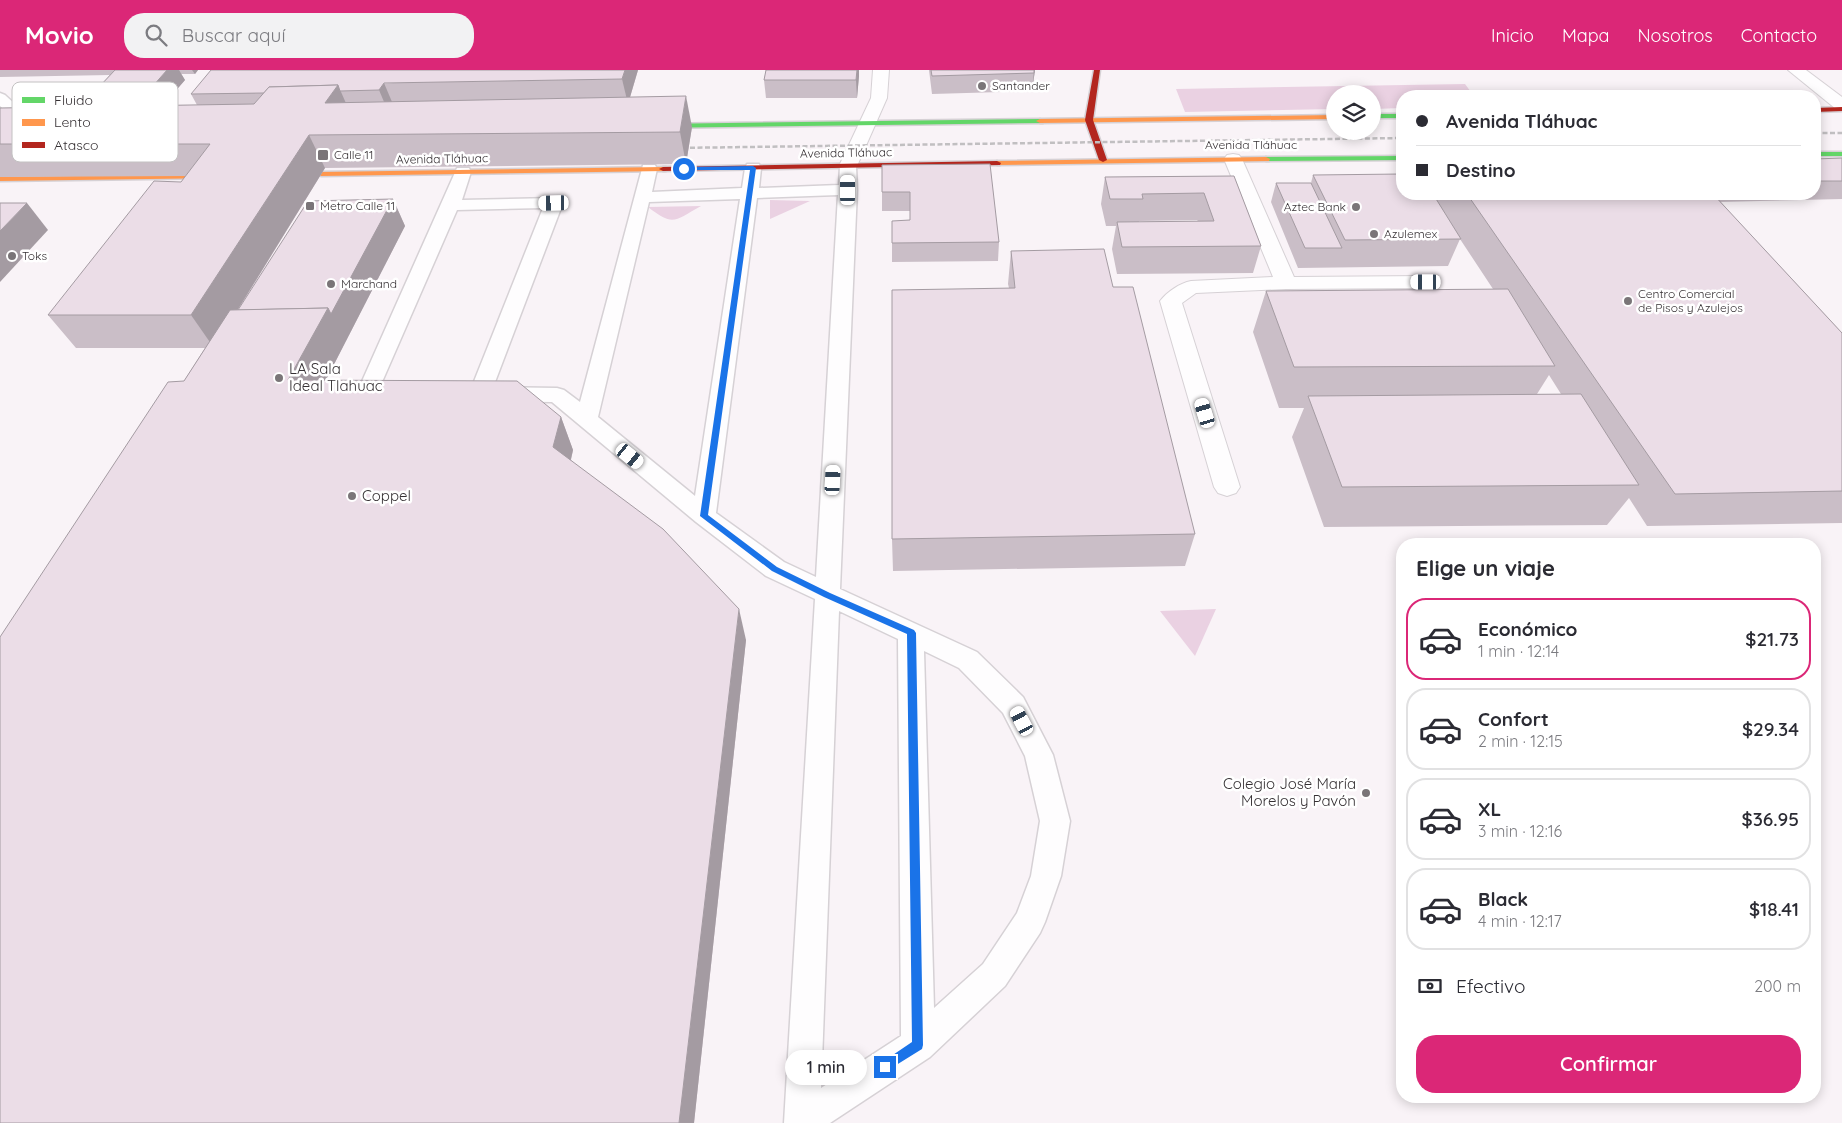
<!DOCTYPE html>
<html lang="es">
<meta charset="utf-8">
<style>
body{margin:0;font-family:Quicksand,sans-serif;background:#f2f2f3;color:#2b2b33;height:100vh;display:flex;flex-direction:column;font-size:19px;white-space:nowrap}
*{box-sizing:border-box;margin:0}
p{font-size:16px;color:#7c7c81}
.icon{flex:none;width:28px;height:28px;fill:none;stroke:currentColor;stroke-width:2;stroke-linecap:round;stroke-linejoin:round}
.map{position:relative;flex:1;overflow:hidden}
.side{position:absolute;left:1396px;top:468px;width:425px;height:565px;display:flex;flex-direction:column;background:#fff;border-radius:20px;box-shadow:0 2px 12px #0003}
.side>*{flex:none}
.top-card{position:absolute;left:1396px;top:20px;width:425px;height:110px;border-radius:20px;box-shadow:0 2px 12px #0003;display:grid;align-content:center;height:110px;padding:0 20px;background:#fff}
.tools{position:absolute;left:1326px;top:15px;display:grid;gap:10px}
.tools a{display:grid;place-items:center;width:55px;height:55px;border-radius:50%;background:#fff;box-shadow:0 2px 12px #0003;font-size:25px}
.end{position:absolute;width:22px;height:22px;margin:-11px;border:6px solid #1a73e8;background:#fff;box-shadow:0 0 0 2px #fff}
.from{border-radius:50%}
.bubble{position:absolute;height:35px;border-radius:18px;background:#fff;box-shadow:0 2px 12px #0003;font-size:16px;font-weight:600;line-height:35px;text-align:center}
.car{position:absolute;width:15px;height:30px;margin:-15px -8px;border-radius:6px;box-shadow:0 0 4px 1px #0007;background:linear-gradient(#fff 24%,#345 0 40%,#fff 0 76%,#345 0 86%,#fff 0)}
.top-card b{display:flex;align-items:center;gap:18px;height:48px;font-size:19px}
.top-card b+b{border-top:1px solid #e1e1e2}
.top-card i{width:12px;height:12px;background:#2b2b33}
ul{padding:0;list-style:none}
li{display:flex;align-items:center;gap:15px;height:82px;margin:0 10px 8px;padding:0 10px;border:2px solid #e1e1e2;border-radius:20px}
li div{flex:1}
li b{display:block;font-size:19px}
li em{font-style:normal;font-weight:600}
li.active{border-color:#db2777}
li>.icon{width:45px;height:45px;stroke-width:1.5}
h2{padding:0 20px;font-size:22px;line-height:60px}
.pay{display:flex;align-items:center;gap:12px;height:55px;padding:0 20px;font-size:19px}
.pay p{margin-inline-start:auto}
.action{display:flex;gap:10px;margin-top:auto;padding:10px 20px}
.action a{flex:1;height:58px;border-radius:20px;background:#db2777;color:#fff;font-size:20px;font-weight:600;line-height:58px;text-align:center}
header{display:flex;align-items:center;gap:30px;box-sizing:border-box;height:70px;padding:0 25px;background:#db2777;color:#fff}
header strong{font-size:24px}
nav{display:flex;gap:28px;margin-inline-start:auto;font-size:18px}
.search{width:350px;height:45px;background:#f2f2f3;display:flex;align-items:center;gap:12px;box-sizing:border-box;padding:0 18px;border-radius:20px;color:#7c7c81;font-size:19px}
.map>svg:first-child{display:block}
</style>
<header>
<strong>Movio</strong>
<div class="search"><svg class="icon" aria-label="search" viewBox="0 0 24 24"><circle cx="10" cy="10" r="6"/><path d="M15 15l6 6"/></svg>Buscar aquí</div>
<nav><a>Inicio</a><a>Mapa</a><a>Nosotros</a><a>Contacto</a></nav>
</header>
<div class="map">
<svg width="1842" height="1053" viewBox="0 0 1842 1053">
<rect width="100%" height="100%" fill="#f9f3f7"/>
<g fill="#ead1e2">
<polygon points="1465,14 1474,26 1402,26 1402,38 1373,39 1372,24 1335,24 1335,39 1185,42 1176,19"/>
<polygon points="770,130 810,131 770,149"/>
<path d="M701,136C674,151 674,157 648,137Z"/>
<polygon points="1216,539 1195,586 1160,541"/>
</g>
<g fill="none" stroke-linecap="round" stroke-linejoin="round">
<defs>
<g id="lane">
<polygon points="0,23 5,25 41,58 43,61 41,64 29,64 0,36"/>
<path d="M848,91L854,92L856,96L857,120L840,519L977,582L1023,627L1053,685L1070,751L1061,806L1045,852L1040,863L1005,916L930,987L830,1053H784L815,529L766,506L696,452L552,332L500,331L493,329L490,325L487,329L480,331L473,329L469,324L543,138L457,140L382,312L402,315L405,320L402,325C390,328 374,326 362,323L359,318L457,98H469L471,102L462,130L554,128L560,129L563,133L492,320L500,317L557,318L564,320L580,332L643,95H655L657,99L652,122L742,118L745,98L747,94H759L761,98L759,118L839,115L840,96L842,92ZM838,125L816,507L784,492L716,443L757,128ZM740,129L695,426L598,347L649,132ZM839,541L898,569L901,966L821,1018ZM924,581L959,598L1003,643L1025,686L1040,751L1031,806L1017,843L983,894L934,938Z"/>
</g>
<g id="street">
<polygon points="873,0 889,0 887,28 857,96 854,100 848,101 842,100 839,96 871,28"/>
<polygon points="1788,0 1806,0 1842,27 1842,40 1836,39"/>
<path d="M1233,84L1239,85L1242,89L1294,207L1426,206L1433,208L1436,212L1433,216L1426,218L1286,219L1196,223L1182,233L1240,417L1236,423L1227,426L1218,423L1214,417L1160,231C1167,222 1180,213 1191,211L1273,207L1224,89L1227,85Z"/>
</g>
<g id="fast">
<rect x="1372" y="44" width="30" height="4"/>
<polygon points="1040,49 1044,51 1043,53 654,58 650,56 654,54"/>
<rect x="1815" y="82" width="27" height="4"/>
<polygon points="1402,86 1402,90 1266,91 1262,89 1266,87"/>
</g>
<g id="slow">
<polygon points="1335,45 1335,49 1040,53 1036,51 1040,49"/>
<polygon points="1266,87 1270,89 1269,91 997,95 993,93 997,91"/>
<polygon points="663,97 666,97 666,101 321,106 317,104 321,102"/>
<polygon points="226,104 226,108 223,108 0,111 0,107"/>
</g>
<g id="jam">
<polygon points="1094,0 1100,0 1093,50 1107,90 1103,92 1099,90 1085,50"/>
<polygon points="1842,37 1842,41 1815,42 1815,38"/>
<polygon points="997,91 1001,93 1000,95 663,101 659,99 663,97"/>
</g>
</defs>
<use href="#lane" stroke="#d6d1d5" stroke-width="3"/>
<use href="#street" stroke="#d6d1d5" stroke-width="2"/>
<use href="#fast" stroke="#d6d1d5" stroke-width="3"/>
<use href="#slow" stroke="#d6d1d5" stroke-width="3"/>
<use href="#jam" stroke="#d6d1d5" stroke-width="3"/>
<use href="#lane" fill="#fefdfe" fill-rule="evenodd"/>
<use href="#street" fill="#fefdfe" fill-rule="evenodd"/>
<use href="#fast" fill="#63d668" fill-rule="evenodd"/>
<use href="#slow" fill="#ff974d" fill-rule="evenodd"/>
<use href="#jam" fill="#b3261e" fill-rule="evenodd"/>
<g stroke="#c1bfc1" stroke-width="2.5" stroke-dasharray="5 2.5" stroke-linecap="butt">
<polyline points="1815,63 1842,63"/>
<polyline points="675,78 1402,68"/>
</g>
</g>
<g fill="#cabec7" fill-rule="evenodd">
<polygon points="0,0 198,0 195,4 181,4 185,10 163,35 197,35 191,24 638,0 630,27 692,57 686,94 325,98 238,240 393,129 405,156 326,310 561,347 573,380 571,390 746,570 694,1053 0,1053 184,311 205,278 76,278 48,245 181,112 186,106 0,107 0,38 84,36 83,34 110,5 0,7"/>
<polygon points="766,0 859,0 859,6 857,28 766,28 764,10"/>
<polygon points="929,0 1035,0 1032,21 932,24"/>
<path d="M1842,88V129L1720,132L1842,263V453L1647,456L1629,428L1607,455L1324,457L1292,367L1304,338H1279L1253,262L1266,221L1493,219L1460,169L1448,196L1298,198L1271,132L1276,113H1311L1313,105L1437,130L1440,124H1815V89ZM1549,305L1561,324H1537Z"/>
<polygon points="882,95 999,172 998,191 892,192 892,173 910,150 910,141 882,141"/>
<path d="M1234,106L1261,176L1253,203L1117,204L1112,179L1116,156H1106L1101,134L1105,107ZM1197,150L1198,151L1139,152V151Z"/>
<polygon points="1011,181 1113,217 1195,464 1185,496 893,501 892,469 1009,218 1008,214"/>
</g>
<g fill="#a49ba2">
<polygon points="167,0 179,0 185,10 149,52 138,33"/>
<polygon points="192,0 198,0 195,4"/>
<polygon points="625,0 638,0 628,34 622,9"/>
<polygon points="857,0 859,0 859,6 857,28 856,10"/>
<polygon points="1034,0 1035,0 1032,21"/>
<polygon points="384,13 395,39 390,46 379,20"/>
<polygon points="338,15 352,47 325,33"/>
<polygon points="686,26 692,57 686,94 680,62"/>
<polygon points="309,65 325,98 214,278 191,245"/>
<polygon points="393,129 405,156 309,343 288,310 328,238"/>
<polygon points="27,133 48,160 0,212 0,161"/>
<polygon points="561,347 573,380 566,410 553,377"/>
<polygon points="739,539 746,570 694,1053 679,1053"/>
</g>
<g fill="#ebdde7" stroke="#a49ba2">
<polygon points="115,0 167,0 138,33 83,34"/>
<polygon points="211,0 625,0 622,9 384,13 379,20 340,21 338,15 269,17 264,23 191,24"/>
<polygon points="766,0 857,0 856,10 764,10"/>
<polygon points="931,0 1034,0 1034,3 932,6"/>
<polygon points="338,15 325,33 686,26 680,62 309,65 191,245 48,245 154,111 181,112 210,74 0,74 0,38 254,34 269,17"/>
<polygon points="1842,88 1842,111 1815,111 1815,89"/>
<polygon points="990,94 999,172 892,173 892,151 910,150 910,122 882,122 882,95"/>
<polygon points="1402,104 1402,124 1433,124 1461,169 1345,170 1313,105"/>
<polygon points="1234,106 1261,176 1122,177 1117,152 1214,151 1204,123 1142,124 1143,129 1110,129 1105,107"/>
<polygon points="1276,113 1311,113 1342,178 1305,178"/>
<polygon points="1467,124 1713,124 1842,263 1842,421 1675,424"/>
<polygon points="393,129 331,244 328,238 238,240 308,131"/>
<polygon points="0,133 27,133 0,161"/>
<polygon points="1104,179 1113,217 1133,217 1195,464 892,469 892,220 1015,218 1011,181"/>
<polygon points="1508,219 1555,296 1294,297 1266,221"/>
<polygon points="328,238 288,310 517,311 561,347 553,377 663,459 739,539 679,1053 0,1053 0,567 168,312 184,311 230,240"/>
<polygon points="1581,324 1639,415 1342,417 1308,326"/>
</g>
<polygon fill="#1a73e8" points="753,96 756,98 708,445 777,497 830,523 914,560 916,563 923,975 922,979 885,1002 881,1001 879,997 881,993 912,972 907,564 824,527 772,501 700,446 750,100 684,100 681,99 684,97"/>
<g fill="#7a7578" stroke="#fff" stroke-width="2">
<circle cx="982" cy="16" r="5"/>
<rect x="317" y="79" width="12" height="12" rx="2.5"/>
<rect x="305" y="131" width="10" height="10" rx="2.5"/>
<circle cx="1356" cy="137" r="5"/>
<circle cx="1374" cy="164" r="5"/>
<circle cx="12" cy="186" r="5"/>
<circle cx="331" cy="214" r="5"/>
<circle cx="1628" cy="231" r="5"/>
<circle cx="279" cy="308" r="5"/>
<circle cx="352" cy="426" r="5"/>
<circle cx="1366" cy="723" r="5"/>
</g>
<g text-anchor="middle" stroke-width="5" stroke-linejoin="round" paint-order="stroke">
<g font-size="12" fill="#363134" stroke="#fff" text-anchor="start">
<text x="992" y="20">Santander</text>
<text x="334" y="89">Calle 11</text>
<text x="320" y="140">Metro Calle 11</text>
<text x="1346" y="141" text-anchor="end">Aztec Bank</text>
<text x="1384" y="168">Azulemex</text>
<text x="22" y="190">Toks</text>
<text x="341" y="218">Marchand</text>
<text x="1638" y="228">Centro Comercial<tspan x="1638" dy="14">de Pisos y Azulejos</tspan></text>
</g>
<g font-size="12" fill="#363134" stroke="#fff">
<text x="1251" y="79">Avenida Tláhuac</text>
<text transform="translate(846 83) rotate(-1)" y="4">Avenida Tláhuac</text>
<text transform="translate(442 89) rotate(-1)" y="4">Avenida Tláhuac</text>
</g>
<g font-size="15" fill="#363134" stroke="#fff" text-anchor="start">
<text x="289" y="304">LA Sala<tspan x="289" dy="17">Ideal Tlahuac</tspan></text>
<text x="362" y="431">Coppel</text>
<text x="1356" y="719" text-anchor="end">Colegio José María<tspan x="1356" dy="17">Morelos y Pavón</tspan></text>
</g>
</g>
<rect x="12" y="12" width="166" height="80" rx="8" fill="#fff" stroke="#c3c1c2" stroke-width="1"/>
<rect x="22" y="27" width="23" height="6" fill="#63d668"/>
<rect x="22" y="49" width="23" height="7" fill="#ff974d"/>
<rect x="22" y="72" width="23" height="6" fill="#b3261e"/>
<g font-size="14" fill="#363134">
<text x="54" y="35">Fluido</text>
<text x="54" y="57">Lento</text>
<text x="54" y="80">Atasco</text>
</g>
</svg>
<div class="tools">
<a><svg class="icon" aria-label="layers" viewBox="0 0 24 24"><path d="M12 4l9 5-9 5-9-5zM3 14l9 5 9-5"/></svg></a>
</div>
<i class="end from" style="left:684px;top:99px"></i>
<i class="end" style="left:885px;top:997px"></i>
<div class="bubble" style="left:785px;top:980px;width:82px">1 min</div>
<i class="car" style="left:848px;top:120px;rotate:0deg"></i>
<i class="car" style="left:554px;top:133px;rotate:269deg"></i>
<i class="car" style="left:1426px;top:212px;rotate:270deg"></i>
<i class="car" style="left:1205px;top:343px;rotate:343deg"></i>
<i class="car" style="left:630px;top:386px;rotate:129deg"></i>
<i class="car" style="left:833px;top:410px;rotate:3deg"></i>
<i class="car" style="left:1022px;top:651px;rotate:332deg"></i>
<div class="top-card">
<b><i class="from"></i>Avenida Tláhuac</b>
<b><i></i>Destino</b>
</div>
<section class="side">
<h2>Elige un viaje</h2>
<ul>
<li class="active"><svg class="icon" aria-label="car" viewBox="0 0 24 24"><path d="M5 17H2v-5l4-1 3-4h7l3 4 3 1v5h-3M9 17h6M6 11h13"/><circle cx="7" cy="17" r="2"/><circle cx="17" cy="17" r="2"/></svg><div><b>Económico</b><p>1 min · 12:14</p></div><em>$21.73</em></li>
<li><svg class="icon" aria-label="car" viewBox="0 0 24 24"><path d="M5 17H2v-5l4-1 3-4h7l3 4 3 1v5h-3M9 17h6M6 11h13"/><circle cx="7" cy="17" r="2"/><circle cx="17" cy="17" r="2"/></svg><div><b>Confort</b><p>2 min · 12:15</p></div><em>$29.34</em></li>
<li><svg class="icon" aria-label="car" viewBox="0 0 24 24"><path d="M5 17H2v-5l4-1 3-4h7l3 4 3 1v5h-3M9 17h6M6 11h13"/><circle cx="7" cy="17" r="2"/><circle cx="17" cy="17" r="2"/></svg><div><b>XL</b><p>3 min · 12:16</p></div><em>$36.95</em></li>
<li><svg class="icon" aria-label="car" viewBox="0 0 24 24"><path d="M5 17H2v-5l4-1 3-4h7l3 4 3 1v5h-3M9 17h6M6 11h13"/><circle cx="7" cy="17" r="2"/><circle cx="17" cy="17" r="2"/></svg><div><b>Black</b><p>4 min · 12:17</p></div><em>$18.41</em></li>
</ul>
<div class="pay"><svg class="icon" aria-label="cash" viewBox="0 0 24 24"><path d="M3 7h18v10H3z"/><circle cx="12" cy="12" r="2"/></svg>Efectivo<p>200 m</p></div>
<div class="action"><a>Confirmar</a></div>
</section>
</div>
